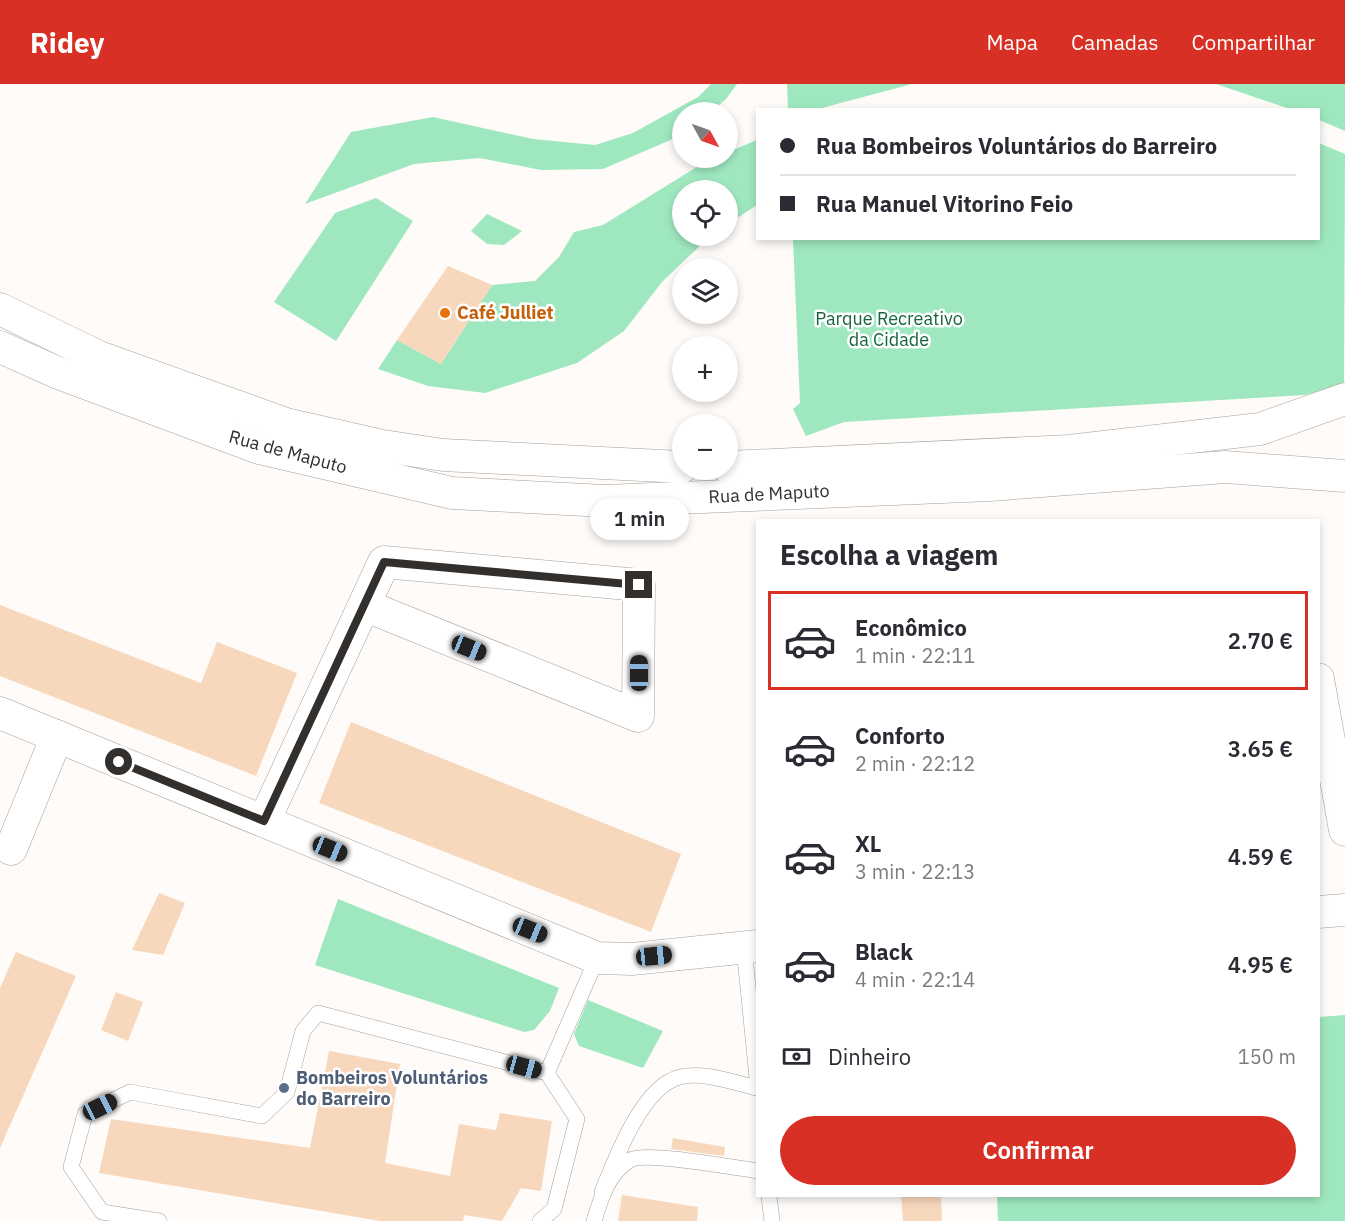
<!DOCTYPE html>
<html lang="pt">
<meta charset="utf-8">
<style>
body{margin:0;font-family:"IBM Plex Sans",sans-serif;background:#f7f7f7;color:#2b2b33;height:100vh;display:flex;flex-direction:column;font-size:22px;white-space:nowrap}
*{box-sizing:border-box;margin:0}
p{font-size:20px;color:#7c7c81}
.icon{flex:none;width:33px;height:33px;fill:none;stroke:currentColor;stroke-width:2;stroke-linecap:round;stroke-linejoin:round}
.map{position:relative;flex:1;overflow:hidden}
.drawer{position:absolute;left:756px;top:435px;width:564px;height:678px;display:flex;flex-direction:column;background:#fff;border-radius:0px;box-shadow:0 3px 9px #0003}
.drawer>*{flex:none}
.hud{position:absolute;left:756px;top:24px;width:564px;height:132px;border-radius:0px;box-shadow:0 3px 9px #0003;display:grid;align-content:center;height:132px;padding:0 24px;background:#fff}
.needle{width:39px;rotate:130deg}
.controls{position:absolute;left:672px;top:18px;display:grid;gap:12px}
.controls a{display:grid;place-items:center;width:66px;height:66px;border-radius:50%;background:#fff;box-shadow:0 3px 9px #0003;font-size:30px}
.end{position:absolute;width:27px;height:27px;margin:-14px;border:8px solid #322f2d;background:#fff;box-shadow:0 0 0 3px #fff}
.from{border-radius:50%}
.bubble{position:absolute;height:42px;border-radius:21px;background:#fff;box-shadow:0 3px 9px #0003;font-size:20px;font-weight:600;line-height:42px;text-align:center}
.car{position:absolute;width:18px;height:36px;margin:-18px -9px;border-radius:8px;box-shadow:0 0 4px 2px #0007;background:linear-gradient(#222 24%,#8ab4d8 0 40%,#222 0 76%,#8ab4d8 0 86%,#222 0)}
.hud b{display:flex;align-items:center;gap:21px;height:57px;font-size:22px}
.hud b+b{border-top:2px solid #e1e1e2}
.hud i{width:15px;height:15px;background:#2b2b33}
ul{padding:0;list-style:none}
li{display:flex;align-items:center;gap:18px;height:99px;margin:0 12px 9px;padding:0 12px;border:3px solid transparent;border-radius:0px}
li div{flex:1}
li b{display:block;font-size:22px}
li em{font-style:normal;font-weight:600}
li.current{border-color:#d93025}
li>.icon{width:54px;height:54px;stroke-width:1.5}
h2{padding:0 24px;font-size:27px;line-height:72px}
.pay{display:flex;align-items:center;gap:15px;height:66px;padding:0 24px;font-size:22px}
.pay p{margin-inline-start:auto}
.button{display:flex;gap:12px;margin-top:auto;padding:12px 24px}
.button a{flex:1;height:69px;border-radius:36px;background:#d93025;color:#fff;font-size:24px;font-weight:600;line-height:69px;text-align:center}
header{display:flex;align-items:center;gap:36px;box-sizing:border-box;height:84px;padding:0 30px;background:#d93025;color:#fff}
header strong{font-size:28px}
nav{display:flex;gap:33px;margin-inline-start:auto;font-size:21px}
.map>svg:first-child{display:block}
</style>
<header>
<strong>Ridey</strong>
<nav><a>Mapa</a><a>Camadas</a><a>Compartilhar</a></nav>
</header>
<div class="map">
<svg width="1345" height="1137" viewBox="0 0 1345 1137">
<rect width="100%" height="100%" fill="#fefbf8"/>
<g fill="#9fe8bf">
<polygon points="711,0 737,0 726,15 711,28 682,28 682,51 603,85 541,86 480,74 414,80 305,120 351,48 433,33 533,55 595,61 633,49 698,13"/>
<polygon points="787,0 912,0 818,25 788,26"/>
<polygon points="1216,0 1345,0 1345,47 1319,36 1318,26 1290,25"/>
<polygon points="757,56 757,121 728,140 728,106 682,106 682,152 710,152 662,198 624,247 577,279 485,309 428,302 378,285 397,256 441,280 492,201 535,197 559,173 574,148 603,141 708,76 728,74 728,68"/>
<polygon points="1319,59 1345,70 1344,300 1305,311 844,338 806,352 793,325 800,319 793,155 1318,154"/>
<polygon points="376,114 413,137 336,257 274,218 335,129"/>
<polygon points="487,130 522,147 504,161 487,160 471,147"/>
<polygon points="338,815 559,904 550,927 534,946 524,948 315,881"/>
<polygon points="588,916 663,947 643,984 579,962 574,950"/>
<polygon points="1345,931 1345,1137 998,1137 997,1112 1318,1112 1319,933"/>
</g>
<g fill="#f8d8bd">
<polygon points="448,182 492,201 441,280 397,256"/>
<polygon points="0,521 201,599 217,558 297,589 256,692 0,592"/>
<polygon points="351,638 681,770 651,848 319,719"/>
<polygon points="159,809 185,819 163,871 132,866"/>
<polygon points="16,868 76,892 0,1064 0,904"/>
<polygon points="116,908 143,918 128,957 101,946"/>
<polygon points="329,967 400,980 385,1079 450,1092 459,1040 496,1046 500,1029 552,1037 541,1107 521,1104 502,1137 464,1131 463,1137 380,1137 99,1089 111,1035 310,1064"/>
<polygon points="673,1054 725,1063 724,1072 671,1065"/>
<polygon points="622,1111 698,1123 697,1137 618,1137"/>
<polygon points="901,1112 941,1112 942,1137 903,1137"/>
</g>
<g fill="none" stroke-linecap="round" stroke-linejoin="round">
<defs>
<g id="service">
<polyline points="744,863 758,1004"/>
<polyline points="547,989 597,874"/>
<path d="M602,1108C615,1076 642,1002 680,993C703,987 735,999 757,1004"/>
<polyline points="769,1112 772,1137"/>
<polyline points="159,1137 102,1128 71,1083 85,1030 130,1008 262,1032 287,1008 303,947 318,929 547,989 577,1035 554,1125 540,1137"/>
<path d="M594,1137C601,1114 608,1089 630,1076C646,1067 735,1084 758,1087"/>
</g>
<g id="minor">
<polyline points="0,225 99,273 286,340 383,362 443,371 682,383"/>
<polyline points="0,263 56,288 259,364 452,409 605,417 990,401 1225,383 1345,392"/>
<polyline points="728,383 1069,367 1260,345 1345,315"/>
<polyline points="1318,595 1345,746"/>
<polyline points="0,629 597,874 632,875 758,862"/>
<polyline points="264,737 384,478 639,501 638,632 364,521"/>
<polyline points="11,765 57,652"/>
<polyline points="1318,828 1345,826"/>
</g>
</defs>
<use href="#service" stroke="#a69f9a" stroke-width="16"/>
<use href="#minor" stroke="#a69f9a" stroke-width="33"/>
<use href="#service" stroke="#fff" stroke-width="15"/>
<use href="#minor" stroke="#fff" stroke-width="32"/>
</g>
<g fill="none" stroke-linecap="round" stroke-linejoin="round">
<polyline stroke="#322f2d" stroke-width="8" points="119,678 264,737 384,478 639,501"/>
</g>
<circle fill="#e8710a" stroke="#fff" stroke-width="2" cx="445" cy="229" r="6"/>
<circle fill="#5c6f8a" stroke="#fff" stroke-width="2" cx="284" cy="1004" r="6"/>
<g text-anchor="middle" stroke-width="5" stroke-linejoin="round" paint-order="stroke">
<g font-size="18" font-weight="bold" fill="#c56008" stroke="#fff" text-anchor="start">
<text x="457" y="235">Café Julliet</text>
</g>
<g font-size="18" fill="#156341" stroke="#fff">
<text x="889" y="241">Parque Recreativo<tspan x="889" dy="21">da Cidade</tspan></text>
</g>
<g font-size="18" fill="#322f2d" stroke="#fff">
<text transform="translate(288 368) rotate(15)" y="6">Rua de Maputo</text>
<text transform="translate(769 410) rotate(-3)" y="6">Rua de Maputo</text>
</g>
<g font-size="18" font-weight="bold" fill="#4e5e75" stroke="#fff" text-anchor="start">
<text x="296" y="1000">Bombeiros Voluntários<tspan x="296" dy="21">do Barreiro</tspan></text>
</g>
</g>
</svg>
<div class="controls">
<a><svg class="needle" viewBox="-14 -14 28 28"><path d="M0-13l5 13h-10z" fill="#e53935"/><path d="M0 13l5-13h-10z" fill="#7c7c81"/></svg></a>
<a><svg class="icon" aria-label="locate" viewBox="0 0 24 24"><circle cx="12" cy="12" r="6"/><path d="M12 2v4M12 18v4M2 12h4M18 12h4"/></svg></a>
<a><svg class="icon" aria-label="layers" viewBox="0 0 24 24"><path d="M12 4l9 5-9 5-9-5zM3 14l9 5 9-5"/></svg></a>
<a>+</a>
<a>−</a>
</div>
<i class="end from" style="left:119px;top:678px"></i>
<i class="end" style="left:639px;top:501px"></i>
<div class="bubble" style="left:590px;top:414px;width:99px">1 min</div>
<i class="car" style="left:469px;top:564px;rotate:112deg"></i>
<i class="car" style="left:639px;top:589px;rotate:0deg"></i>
<i class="car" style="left:330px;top:765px;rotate:112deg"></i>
<i class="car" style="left:530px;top:846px;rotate:112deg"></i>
<i class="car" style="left:654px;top:872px;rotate:84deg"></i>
<i class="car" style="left:524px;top:983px;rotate:105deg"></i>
<i class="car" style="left:100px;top:1023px;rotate:64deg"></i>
<div class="hud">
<b><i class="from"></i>Rua Bombeiros Voluntários do Barreiro</b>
<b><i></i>Rua Manuel Vitorino Feio</b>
</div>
<section class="drawer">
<h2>Escolha a viagem</h2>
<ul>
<li class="current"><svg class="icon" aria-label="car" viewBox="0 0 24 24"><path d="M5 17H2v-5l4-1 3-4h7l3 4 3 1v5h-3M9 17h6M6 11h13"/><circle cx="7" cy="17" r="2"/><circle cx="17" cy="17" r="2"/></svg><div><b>Econômico</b><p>1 min · 22:11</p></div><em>2.70 €</em></li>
<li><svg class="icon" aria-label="car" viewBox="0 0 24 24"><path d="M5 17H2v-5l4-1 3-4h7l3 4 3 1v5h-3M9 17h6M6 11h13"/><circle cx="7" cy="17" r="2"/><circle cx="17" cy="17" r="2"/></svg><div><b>Conforto</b><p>2 min · 22:12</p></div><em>3.65 €</em></li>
<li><svg class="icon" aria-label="car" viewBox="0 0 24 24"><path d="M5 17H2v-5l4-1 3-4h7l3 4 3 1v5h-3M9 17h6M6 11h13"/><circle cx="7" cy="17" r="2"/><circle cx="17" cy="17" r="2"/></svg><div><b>XL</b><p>3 min · 22:13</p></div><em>4.59 €</em></li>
<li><svg class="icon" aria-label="car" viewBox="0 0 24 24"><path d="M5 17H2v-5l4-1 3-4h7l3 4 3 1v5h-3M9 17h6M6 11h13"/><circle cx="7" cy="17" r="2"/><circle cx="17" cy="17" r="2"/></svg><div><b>Black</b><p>4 min · 22:14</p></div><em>4.95 €</em></li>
</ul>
<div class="pay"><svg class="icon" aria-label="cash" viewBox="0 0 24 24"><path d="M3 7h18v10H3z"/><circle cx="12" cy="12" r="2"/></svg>Dinheiro<p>150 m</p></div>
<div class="button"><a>Confirmar</a></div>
</section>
</div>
